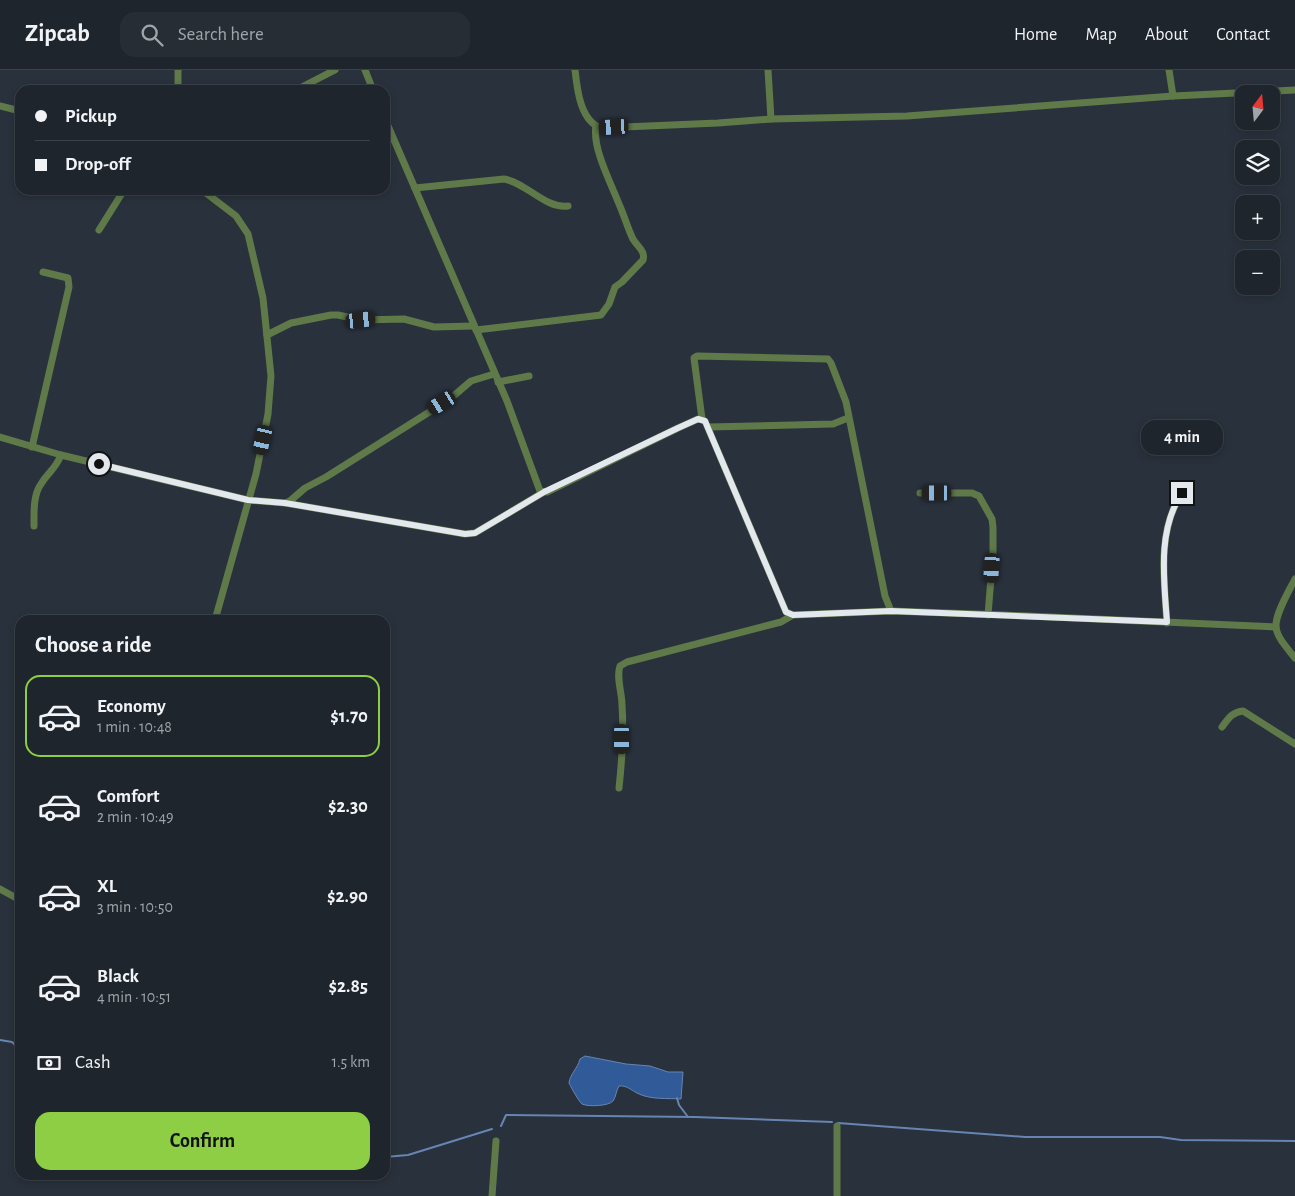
<!DOCTYPE html>
<meta charset="utf-8">
<style>
body{margin:0;font-family:"Alegreya Sans",sans-serif;background:#272d35;color:#f1f3f6;height:100vh;display:flex;flex-direction:column;font-size:19px;white-space:nowrap}
*{box-sizing:border-box;margin:0}
p{font-size:16px;color:#a1a5aa}
.icon{flex:none;width:28px;height:28px;fill:none;stroke:currentColor;stroke-width:2;stroke-linecap:round;stroke-linejoin:round}
.map{position:relative;flex:1;overflow:hidden}
.drawer{position:absolute;left:15px;top:545px;width:375px;height:565px;display:flex;flex-direction:column;background:#1f252d;border-radius:15px;box-shadow:0 2px 8px #0003,0 0 0 1px #3c4249}
.drawer>*{flex:none}
.top-card{position:absolute;left:15px;top:15px;width:375px;height:110px;border-radius:15px;box-shadow:0 2px 8px #0003,0 0 0 1px #3c4249;display:grid;align-content:center;height:110px;padding:0 20px;background:#1f252d}
.needle{width:32px;rotate:16deg}
.tools{position:absolute;left:1235px;top:15px;display:grid;gap:10px}
.tools a{display:grid;place-items:center;width:45px;height:45px;border-radius:10px;background:#1f252d;box-shadow:0 2px 8px #0003,0 0 0 1px #3c4249;font-size:25px}
.end{position:absolute;width:22px;height:22px;margin:-11px;border:6px solid #e3e8ef;background:#111;box-shadow:0 0 0 2px #111}
.from{border-radius:50%}
.bubble{position:absolute;height:35px;border-radius:15px;background:#1f252d;box-shadow:0 2px 8px #0003,0 0 0 1px #3c4249;font-size:16px;font-weight:700;line-height:35px;text-align:center}
.car{position:absolute;width:15px;height:30px;margin:-15px -8px;border-radius:6px;box-shadow:0 0 4px 1px #0007;background:linear-gradient(#222 24%,#8ab4d8 0 40%,#222 0 76%,#8ab4d8 0 86%,#222 0)}
.top-card b{display:flex;align-items:center;gap:18px;height:48px;font-size:19px}
.top-card b+b{border-top:1px solid #3c4249}
.top-card i{width:12px;height:12px;background:#f1f3f6}
ul{padding:0;list-style:none}
li{display:flex;align-items:center;gap:15px;height:82px;margin:0 10px 8px;padding:0 10px;border:2px solid transparent;border-radius:15px}
li div{flex:1}
li b{display:block;font-size:19px}
li em{font-style:normal;font-weight:700}
li.active{border-color:#8dce44}
li>.icon{width:45px;height:45px;stroke-width:1.5}
h2{padding:0 20px;font-size:22px;line-height:60px}
.pay{display:flex;align-items:center;gap:12px;height:55px;padding:0 20px;font-size:19px}
.pay p{margin-inline-start:auto}
.action{display:flex;gap:10px;margin-top:auto;padding:10px 20px}
.action a{flex:1;height:58px;border-radius:15px;background:#8dce44;color:#111;font-size:20px;font-weight:700;line-height:58px;text-align:center}
header{display:flex;align-items:center;gap:30px;box-sizing:border-box;height:70px;padding:0 25px;background:#1f252d;border-bottom:1px solid #3c4249}
header strong{font-size:24px}
nav{display:flex;gap:28px;margin-inline-start:auto;font-size:18px}
.search{width:350px;height:45px;background:#272d35;display:flex;align-items:center;gap:12px;box-sizing:border-box;padding:0 18px;border-radius:15px;color:#a1a5aa;font-size:19px}
.map>svg:first-child{display:block}
</style>
<header>
<strong>Zipcab</strong>
<div class="search"><svg class="icon" aria-label="search" viewBox="0 0 24 24"><circle cx="10" cy="10" r="6"/><path d="M15 15l6 6"/></svg>Search here</div>
<nav><a>Home</a><a>Map</a><a>About</a><a>Contact</a></nav>
</header>
<div class="map">
<svg width="1295" height="1126" viewBox="0 0 1295 1126">
<rect width="100%" height="100%" fill="#29313c"/>
<path fill="#305b98" stroke="#6685b2" d="M585,986L626,994L650,996L668,1002H683L681,1029C667,1028 650,1030 637,1023C631,1020 626,1015 619,1016C616,1021 616,1027 613,1031C609,1036 588,1037 582,1034C578,1030 572,1019 569,1013C570,1004 578,998 580,989Z"/>
<g fill="none" stroke-linecap="round" stroke-linejoin="round">
<g stroke="#6685b2" stroke-width="2">
<polyline points="0,970 12,972 20,980"/>
<polyline points="677,1028 679,1035 688,1047"/>
<polyline points="838,1053 1025,1067 1160,1067 1181,1070 1295,1071"/>
<polyline points="501,1056 506,1045 695,1047 832,1052"/>
<polyline points="385,1087 408,1085 492,1059"/>
</g>
<g stroke="#5f7949" stroke-width="7">
<polyline points="178,0 178,20"/>
<polyline points="365,0 373,20"/>
<path d="M575,0C577,18 580,51 601,58L718,53L771,49L907,46L1173,26L1295,20"/>
<polyline points="768,0 771,49"/>
<polyline points="1169,0 1173,26"/>
<polyline points="296,20 335,0"/>
<polyline points="0,36 20,41"/>
<polyline points="385,49 507,331 540,421 547,422 678,358 698,349 705,351 786,542 793,545 891,541 1003,545 1276,557"/>
<path d="M415,118L504,109C527,113 545,139 568,136"/>
<polyline points="202,120 236,146 248,164 263,228 271,306 268,344 256,404 215,550"/>
<polyline points="99,160 124,120"/>
<path d="M476,260L601,245L609,234L615,217L622,212L643,190C646,180 635,175 632,167C627,156 624,145 619,134C611,113 592,78 596,56"/>
<polyline points="267,265 291,253 331,245 338,245 361,250 404,249 434,257 474,256"/>
<polyline points="498,312 529,306"/>
<polyline points="702,349 694,288 697,286 828,289 831,293 846,332 885,526 891,541"/>
<polyline points="708,357 833,354 848,348"/>
<polyline points="0,367 61,385 248,430 285,433 290,431 305,418 326,407 450,329 471,311 494,304"/>
<polyline points="32,377 69,217 68,208 43,202"/>
<polyline points="920,423 972,423 979,426 992,449 993,457 993,483 988,545"/>
<polyline points="285,433 465,464 475,463 544,422"/>
<path d="M34,456C34,443 33,425 41,414C48,402 55,400 61,385"/>
<path d="M1295,509C1289,521 1275,544 1276,557C1277,568 1288,579 1295,588"/>
<path d="M1167,553C1164,510 1157,460 1182,423"/>
<path d="M1222,657C1228,649 1232,642 1243,641L1295,674"/>
<path d="M619,718C622,690 624,663 622,635C622,622 616,608 620,596L627,592L781,552L793,545"/>
<polyline points="0,819 20,830"/>
<polyline points="837,1056 837,1126"/>
<polyline points="492,1126 496,1071"/>
</g>
</g>
<g fill="none" stroke-linecap="round" stroke-linejoin="round">
<path stroke="#e3e8ef" stroke-width="6" d="M99,394L248,430L285,433L465,464L475,463L544,422L678,358L698,349L705,351L786,542L793,545L891,541L1167,552C1164,510 1157,460 1182,423"/>
</g>
</svg>
<div class="tools">
<a><svg class="needle" viewBox="-14 -14 28 28"><path d="M0-13l5 13h-10z" fill="#e53935"/><path d="M0 13l5-13h-10z" fill="#a1a5aa"/></svg></a>
<a><svg class="icon" aria-label="layers" viewBox="0 0 24 24"><path d="M12 4l9 5-9 5-9-5zM3 14l9 5 9-5"/></svg></a>
<a>+</a>
<a>−</a>
</div>
<i class="end from" style="left:99px;top:394px"></i>
<i class="end" style="left:1182px;top:423px"></i>
<div class="bubble" style="left:1141px;top:350px;width:82px">4 min</div>
<i class="car" style="left:614px;top:57px;rotate:267deg"></i>
<i class="car" style="left:361px;top:250px;rotate:84deg"></i>
<i class="car" style="left:442px;top:333px;rotate:239deg"></i>
<i class="car" style="left:263px;top:370px;rotate:193deg"></i>
<i class="car" style="left:937px;top:423px;rotate:270deg"></i>
<i class="car" style="left:992px;top:498px;rotate:184deg"></i>
<i class="car" style="left:622px;top:669px;rotate:180deg"></i>
<div class="top-card">
<b><i class="from"></i>Pickup</b>
<b><i></i>Drop-off</b>
</div>
<section class="drawer">
<h2>Choose a ride</h2>
<ul>
<li class="active"><svg class="icon" aria-label="car" viewBox="0 0 24 24"><path d="M5 17H2v-5l4-1 3-4h7l3 4 3 1v5h-3M9 17h6M6 11h13"/><circle cx="7" cy="17" r="2"/><circle cx="17" cy="17" r="2"/></svg><div><b>Economy</b><p>1 min · 10:48</p></div><em>$1.70</em></li>
<li><svg class="icon" aria-label="car" viewBox="0 0 24 24"><path d="M5 17H2v-5l4-1 3-4h7l3 4 3 1v5h-3M9 17h6M6 11h13"/><circle cx="7" cy="17" r="2"/><circle cx="17" cy="17" r="2"/></svg><div><b>Comfort</b><p>2 min · 10:49</p></div><em>$2.30</em></li>
<li><svg class="icon" aria-label="car" viewBox="0 0 24 24"><path d="M5 17H2v-5l4-1 3-4h7l3 4 3 1v5h-3M9 17h6M6 11h13"/><circle cx="7" cy="17" r="2"/><circle cx="17" cy="17" r="2"/></svg><div><b>XL</b><p>3 min · 10:50</p></div><em>$2.90</em></li>
<li><svg class="icon" aria-label="car" viewBox="0 0 24 24"><path d="M5 17H2v-5l4-1 3-4h7l3 4 3 1v5h-3M9 17h6M6 11h13"/><circle cx="7" cy="17" r="2"/><circle cx="17" cy="17" r="2"/></svg><div><b>Black</b><p>4 min · 10:51</p></div><em>$2.85</em></li>
</ul>
<div class="pay"><svg class="icon" aria-label="cash" viewBox="0 0 24 24"><path d="M3 7h18v10H3z"/><circle cx="12" cy="12" r="2"/></svg>Cash<p>1.5 km</p></div>
<div class="action"><a>Confirm</a></div>
</section>
</div>
